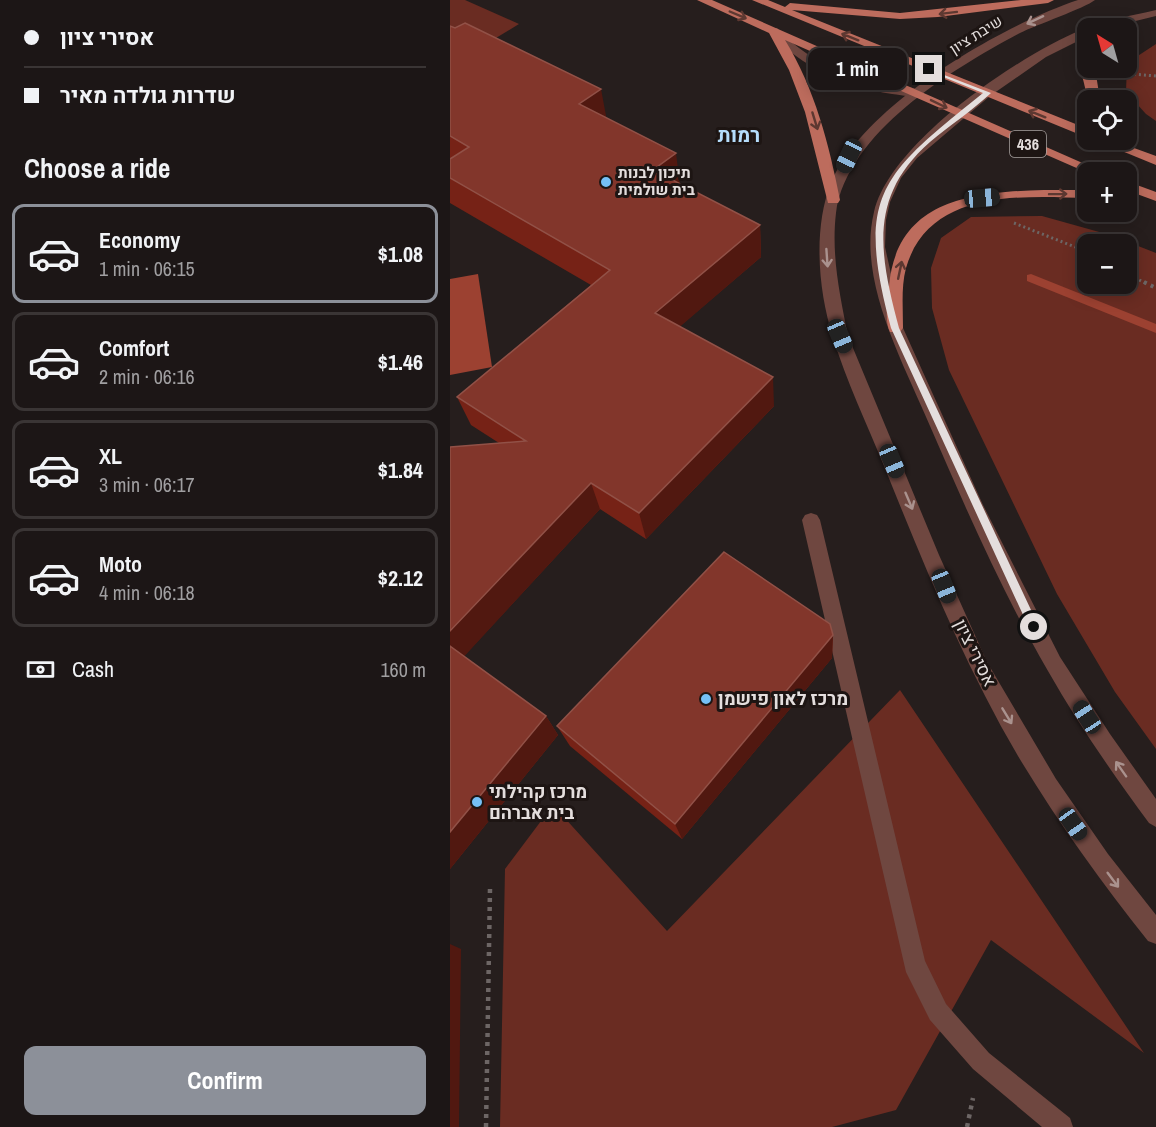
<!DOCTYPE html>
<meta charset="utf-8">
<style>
body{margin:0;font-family:"Archivo Narrow",Heebo,sans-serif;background:#292323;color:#f1f3f6;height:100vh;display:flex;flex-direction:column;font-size:22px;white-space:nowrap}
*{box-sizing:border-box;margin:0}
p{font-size:20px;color:#a09fa1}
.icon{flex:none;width:33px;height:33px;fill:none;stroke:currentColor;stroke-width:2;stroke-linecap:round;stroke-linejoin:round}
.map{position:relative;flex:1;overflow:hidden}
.sheet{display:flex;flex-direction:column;background:#1c1616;width:450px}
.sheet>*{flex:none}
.hud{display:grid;align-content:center;height:132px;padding:0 24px;background:#1c1616}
.needle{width:39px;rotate:323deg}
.tools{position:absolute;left:627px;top:18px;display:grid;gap:12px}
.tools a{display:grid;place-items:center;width:60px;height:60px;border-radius:12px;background:#1c1616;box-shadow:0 3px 15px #0003,0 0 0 2px #3a3535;font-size:30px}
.end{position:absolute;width:27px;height:27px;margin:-14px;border:8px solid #e4dedd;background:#111;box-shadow:0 0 0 3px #111}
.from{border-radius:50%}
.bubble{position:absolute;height:42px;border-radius:12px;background:#1c1616;box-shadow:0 3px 15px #0003,0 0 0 2px #3a3535;font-size:20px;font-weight:700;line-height:42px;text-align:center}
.car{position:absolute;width:18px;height:36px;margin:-18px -9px;border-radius:8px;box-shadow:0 0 4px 2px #0007;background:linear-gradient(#222 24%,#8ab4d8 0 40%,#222 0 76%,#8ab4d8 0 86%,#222 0)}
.hud b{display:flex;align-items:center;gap:21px;height:57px;font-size:22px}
.hud b+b{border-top:2px solid #3a3535}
.hud i{width:15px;height:15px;background:#f1f3f6}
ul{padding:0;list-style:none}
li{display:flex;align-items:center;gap:18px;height:99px;margin:0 12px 9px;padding:0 12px;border:3px solid #3a3535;border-radius:12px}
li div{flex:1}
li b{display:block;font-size:22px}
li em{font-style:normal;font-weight:700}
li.active{border-color:#8c9099}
li>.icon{width:54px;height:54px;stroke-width:1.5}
h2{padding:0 24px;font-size:27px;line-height:72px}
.pay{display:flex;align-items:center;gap:15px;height:66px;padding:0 24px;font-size:22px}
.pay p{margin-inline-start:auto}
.cta{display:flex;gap:12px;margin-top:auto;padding:12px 24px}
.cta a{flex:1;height:69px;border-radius:12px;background:#8c9099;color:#fff;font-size:24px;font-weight:700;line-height:69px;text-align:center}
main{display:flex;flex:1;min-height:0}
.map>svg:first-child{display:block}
</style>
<main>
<section class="sheet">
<div class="hud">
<b><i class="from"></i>אסירי ציון</b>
<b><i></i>שדרות גולדה מאיר</b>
</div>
<h2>Choose a ride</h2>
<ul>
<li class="active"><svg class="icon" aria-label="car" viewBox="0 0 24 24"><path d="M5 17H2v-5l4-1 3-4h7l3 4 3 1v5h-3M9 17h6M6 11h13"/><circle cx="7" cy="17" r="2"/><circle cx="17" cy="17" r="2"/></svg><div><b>Economy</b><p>1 min · 06:15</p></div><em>$1.08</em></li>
<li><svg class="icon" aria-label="car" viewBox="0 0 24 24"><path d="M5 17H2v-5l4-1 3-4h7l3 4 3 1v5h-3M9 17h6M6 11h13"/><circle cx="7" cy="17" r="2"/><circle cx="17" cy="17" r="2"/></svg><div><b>Comfort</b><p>2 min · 06:16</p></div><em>$1.46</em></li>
<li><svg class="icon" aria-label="car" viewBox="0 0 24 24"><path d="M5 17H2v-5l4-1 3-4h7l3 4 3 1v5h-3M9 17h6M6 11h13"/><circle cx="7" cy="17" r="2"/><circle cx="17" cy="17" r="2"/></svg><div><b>XL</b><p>3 min · 06:17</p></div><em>$1.84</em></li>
<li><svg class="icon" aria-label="car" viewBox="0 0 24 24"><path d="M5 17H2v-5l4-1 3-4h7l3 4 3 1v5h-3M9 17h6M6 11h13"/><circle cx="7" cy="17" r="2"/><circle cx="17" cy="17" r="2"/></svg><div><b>Moto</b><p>4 min · 06:18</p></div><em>$2.12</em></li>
</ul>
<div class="pay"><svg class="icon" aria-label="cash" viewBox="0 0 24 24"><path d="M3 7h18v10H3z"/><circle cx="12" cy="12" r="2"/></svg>Cash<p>160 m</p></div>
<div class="cta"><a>Confirm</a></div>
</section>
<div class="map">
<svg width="706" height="1127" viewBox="0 0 706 1127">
<rect width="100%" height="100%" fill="#261e1d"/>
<g fill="#6a2c22" fill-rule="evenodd">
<polygon points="0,0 15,0 69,24 31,47 0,33"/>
<polygon points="706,44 706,121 696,114 676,92 677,63"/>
<path d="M592,216L660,235L706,253V749L665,692L607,594L499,370L482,308L481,268L491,238L521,217ZM638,244H676V284H638Z"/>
<polygon points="450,690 694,1053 541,940 446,1110 382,1127 50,1127 55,869 103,805 217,931"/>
</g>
<polygon fill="#9c4131" points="28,274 42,367 0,375 0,279"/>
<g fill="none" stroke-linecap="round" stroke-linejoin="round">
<polygon fill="#9c4131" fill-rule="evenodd" points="581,274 706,324 706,333 577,281 577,275"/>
<g stroke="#6d6665" stroke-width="3" stroke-dasharray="2 3" stroke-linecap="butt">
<polyline points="669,73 706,76"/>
<polyline points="564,223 638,252"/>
<polyline points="676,273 697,284"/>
</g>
<polyline stroke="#6d6665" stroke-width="4" stroke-dasharray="3 4.5" stroke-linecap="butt" points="694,282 706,288"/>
<g stroke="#6d6665" stroke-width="4.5" stroke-dasharray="4 5" stroke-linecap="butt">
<polyline points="36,1127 40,889"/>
<polyline points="517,1127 523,1098"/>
</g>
<g fill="#6f4740" fill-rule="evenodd">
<path d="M319,28H327C354,56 385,74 423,83C437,86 463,84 473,93C466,99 451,95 442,94C393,86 353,68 319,32Z"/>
<polygon points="361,513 367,515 370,520 475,961 496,1004 539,1053 620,1118 623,1127 592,1127 523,1069 480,1020 456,972 352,520 355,515"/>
</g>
<g fill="#6f4740" fill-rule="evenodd">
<path d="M628,0H645C635,8 586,25 570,33C503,69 397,132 386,213C381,255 390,296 398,336L489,555L537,662L606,779L658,854L706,915V944L698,941C651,882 607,821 568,756C514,664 474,565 434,466C417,424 396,381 383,337C368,291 363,228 381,183C412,106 552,25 628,0Z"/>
<path d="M706,10V16L657,28H638V36L596,57L540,96L467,158L451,178L440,202L436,220L435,247L453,328L533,505L610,657L660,734L706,799V827L699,823C663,774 628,724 598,671C552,592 516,509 480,426C454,364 407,281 424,212C440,143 568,56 631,30C654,20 681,16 706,10Z"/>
</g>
<g fill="#bd6c5d" fill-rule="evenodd">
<path d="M247,0H262L653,172L638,173L335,40C365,89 379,144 390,200L388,203H378L355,112L339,70L319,33Z"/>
<polygon points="302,0 318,0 335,7 340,3 450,13 571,0 604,0 598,3 488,17 450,19 342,10 638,129 638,138"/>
<polygon points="654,22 662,22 661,28 651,28"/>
<polygon points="635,65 645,68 650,100 638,100 632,75"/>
<polygon points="645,140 662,140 706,156 706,165"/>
<polygon points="676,181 706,192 706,201 676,190"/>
<path d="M594,190H638V198C571,196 479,189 456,268C451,287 453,308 453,328L450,332H440C434,321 438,299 439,287C446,199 523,192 594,190Z"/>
</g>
</g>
<g fill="#762216">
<polygon points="0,26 156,117 230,185 310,225 311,257 230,326 324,406 196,539 150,509 14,656 96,716 108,735 0,869 0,447 49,443 21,425 7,397 141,285 0,203"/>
<polygon points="383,635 382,658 232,839 120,746 107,726"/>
</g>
<g fill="#511810">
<polygon points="151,89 157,121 129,104"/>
<polygon points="226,153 230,185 203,170"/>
<polygon points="310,225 311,257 211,343 205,313"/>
<polygon points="323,377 324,406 196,539 189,513"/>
<polygon points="141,483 150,509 9,662 0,650 0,631"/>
<polygon points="383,635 382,658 232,839 225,824"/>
<polygon points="96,716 108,735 0,869 0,832"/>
<polygon points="0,944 11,949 9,1127 0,1127"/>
</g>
<g fill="#82362b" stroke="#915147" stroke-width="1.5">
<polygon points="15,23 151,89 129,104 226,153 203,170 310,225 205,313 323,377 189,513 141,483 0,631 0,447 76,441 7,397 160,270 0,178 0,159 19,147 0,136 0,26 5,28"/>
<polygon points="274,552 380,624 383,635 225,824 107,726"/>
<polygon points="0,646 96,716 0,832"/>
</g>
<defs><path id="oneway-shaft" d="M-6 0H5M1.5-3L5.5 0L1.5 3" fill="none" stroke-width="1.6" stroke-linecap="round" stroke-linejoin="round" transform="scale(1.5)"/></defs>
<g stroke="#5d3831">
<use href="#oneway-shaft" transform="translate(498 13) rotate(173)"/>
<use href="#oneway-shaft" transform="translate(288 15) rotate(23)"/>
<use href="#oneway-shaft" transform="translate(400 37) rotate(-158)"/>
<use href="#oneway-shaft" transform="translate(489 104) rotate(26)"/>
<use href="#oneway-shaft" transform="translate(587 114) rotate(-158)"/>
<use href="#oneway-shaft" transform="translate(365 121) rotate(73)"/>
<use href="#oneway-shaft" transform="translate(608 194) rotate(-1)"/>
<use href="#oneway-shaft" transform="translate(450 270) rotate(-78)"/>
</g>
<g stroke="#aa928e">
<use href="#oneway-shaft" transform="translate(585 20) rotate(155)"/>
<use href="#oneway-shaft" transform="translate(377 258) rotate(86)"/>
<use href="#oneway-shaft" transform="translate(459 501) rotate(67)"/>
<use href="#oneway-shaft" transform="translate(557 716) rotate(59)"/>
<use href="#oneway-shaft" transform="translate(671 769) rotate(-125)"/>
<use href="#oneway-shaft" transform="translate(663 880) rotate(53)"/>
</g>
<path fill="#e4dedd" d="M476,68L541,93C522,111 500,125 480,142C417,197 430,256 449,328L589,627L584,632L580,630L441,328C405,194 431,175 533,93L476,70Z"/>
<g fill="#75c0f6" stroke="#1d1513" stroke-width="2">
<circle cx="156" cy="182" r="6"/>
<circle cx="256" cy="699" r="6"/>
<circle cx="27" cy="802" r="6"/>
</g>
<g text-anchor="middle" stroke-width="6" stroke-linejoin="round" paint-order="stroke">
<g font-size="15" fill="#e4dedd" stroke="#1d1513">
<text transform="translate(526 35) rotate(-32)" y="5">שיבת ציון</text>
</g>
<g font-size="15" font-weight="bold" fill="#e4dedd" stroke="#1d1513" text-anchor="start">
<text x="168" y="178">תיכון לבנות<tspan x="168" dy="17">בית שולמית</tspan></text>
</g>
<rect fill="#1d1513" stroke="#a8a2a0" stroke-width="1.5" x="560" y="131" width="36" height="26" rx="4.5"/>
<g font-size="16" font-weight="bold" fill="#e4dedd">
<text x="578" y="150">436</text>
</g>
<g font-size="18" fill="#e4dedd" stroke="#1d1513">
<text transform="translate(525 653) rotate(64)" y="6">אסירי ציון</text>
</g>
<g font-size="18" font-weight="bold" fill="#e4dedd" stroke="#1d1513" text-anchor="start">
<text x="268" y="705">מרכז לאון פישמן</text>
<text x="39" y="798">מרכז קהילתי<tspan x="39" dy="21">בית אברהם</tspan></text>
</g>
<g font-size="20" font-weight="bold" fill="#b5ddfc" stroke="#1d1513">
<text x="289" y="142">רמות</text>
</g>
</g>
</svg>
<div class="tools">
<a><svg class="needle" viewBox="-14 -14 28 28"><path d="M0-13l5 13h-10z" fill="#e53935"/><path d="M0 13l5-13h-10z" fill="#a09fa1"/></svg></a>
<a><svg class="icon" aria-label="locate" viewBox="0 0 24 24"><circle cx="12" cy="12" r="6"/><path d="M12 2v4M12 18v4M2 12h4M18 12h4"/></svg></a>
<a>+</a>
<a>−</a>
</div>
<i class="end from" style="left:584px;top:627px"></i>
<i class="end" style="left:479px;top:69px"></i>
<div class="bubble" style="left:358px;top:48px;width:99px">1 min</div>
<i class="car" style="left:399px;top:156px;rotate:205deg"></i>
<i class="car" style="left:532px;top:198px;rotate:85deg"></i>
<i class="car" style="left:390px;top:336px;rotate:157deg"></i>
<i class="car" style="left:442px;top:461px;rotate:157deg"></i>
<i class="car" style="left:494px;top:586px;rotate:158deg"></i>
<i class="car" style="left:637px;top:717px;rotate:327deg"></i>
<i class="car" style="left:623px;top:824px;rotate:145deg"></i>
</div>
</main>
